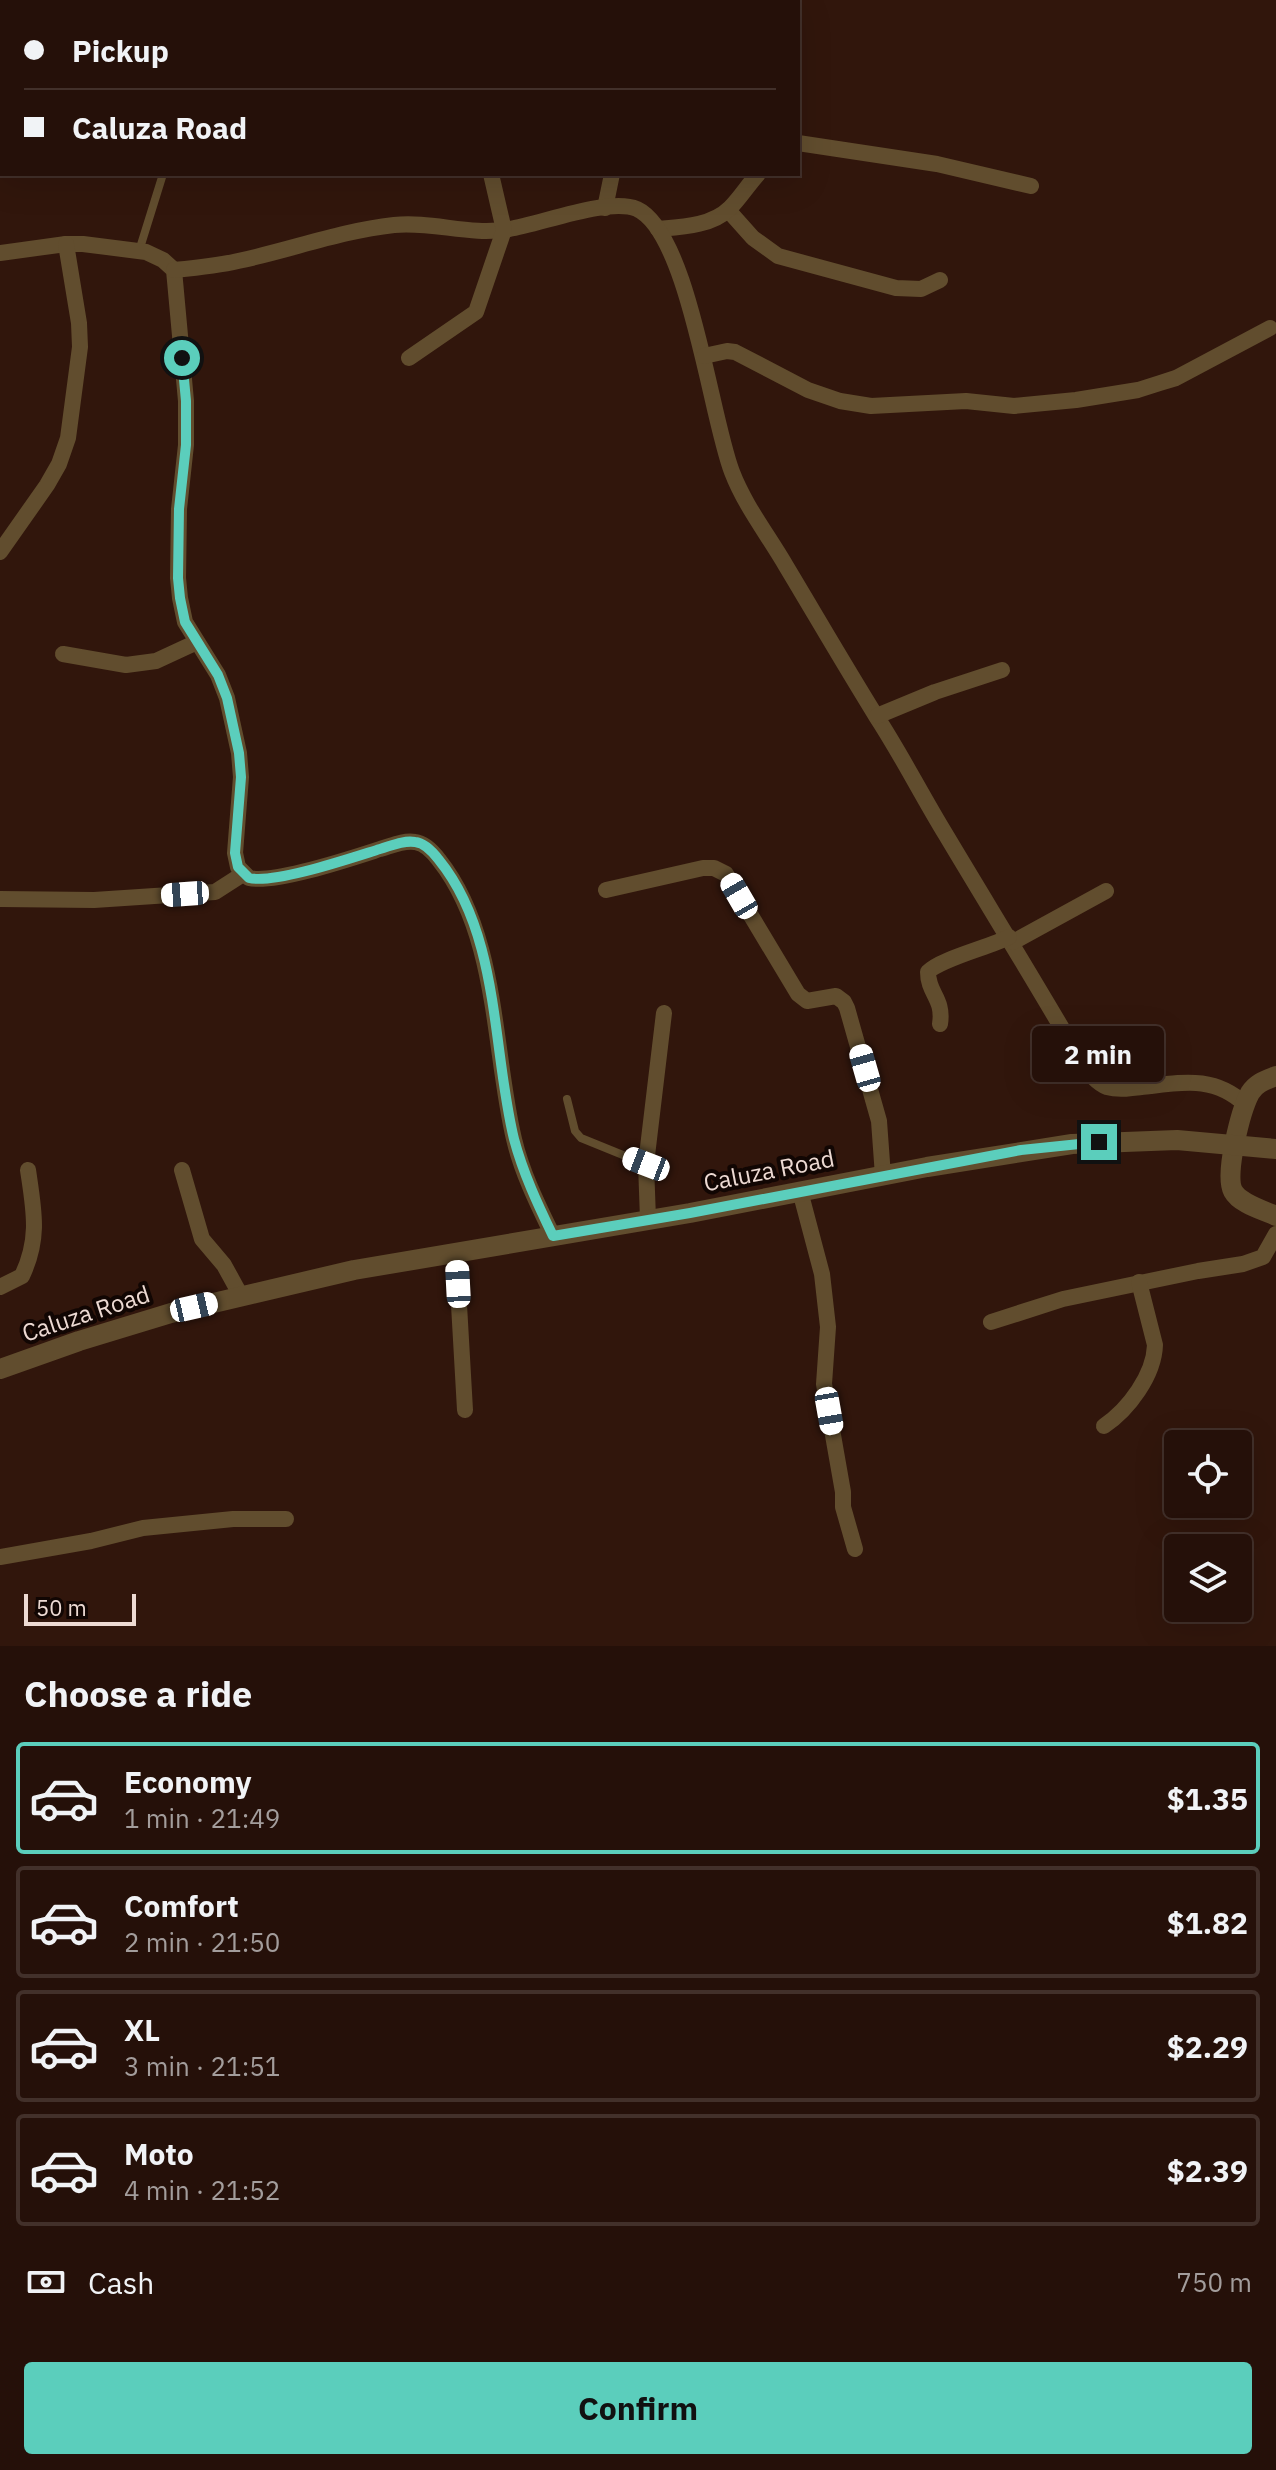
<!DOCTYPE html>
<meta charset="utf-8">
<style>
body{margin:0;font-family:"IBM Plex Sans",sans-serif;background:#2d1912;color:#f1f3f6;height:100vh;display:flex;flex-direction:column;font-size:30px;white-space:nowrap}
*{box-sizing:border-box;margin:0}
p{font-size:26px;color:#a39d9c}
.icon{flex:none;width:44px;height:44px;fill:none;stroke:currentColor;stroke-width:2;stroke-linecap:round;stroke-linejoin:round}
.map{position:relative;height:1646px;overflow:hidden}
.details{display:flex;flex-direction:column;background:#251009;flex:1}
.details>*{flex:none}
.top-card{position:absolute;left:0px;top:0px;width:800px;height:176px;box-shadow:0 8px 32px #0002,0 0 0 2px #42302a;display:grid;align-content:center;height:176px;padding:0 24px;background:#251009}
.controls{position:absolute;left:1164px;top:1430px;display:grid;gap:16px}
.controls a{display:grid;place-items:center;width:88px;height:88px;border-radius:8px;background:#251009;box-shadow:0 8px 32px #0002,0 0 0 2px #42302a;font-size:40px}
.scale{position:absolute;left:24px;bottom:20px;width:112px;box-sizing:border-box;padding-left:8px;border:4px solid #eddad3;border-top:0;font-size:22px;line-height:28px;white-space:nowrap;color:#eddad3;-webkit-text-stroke:6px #110603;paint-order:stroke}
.end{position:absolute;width:36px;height:36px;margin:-18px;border:10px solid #5bcebc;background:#111;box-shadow:0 0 0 4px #111}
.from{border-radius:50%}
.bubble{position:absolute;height:56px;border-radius:8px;background:#251009;box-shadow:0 8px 32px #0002,0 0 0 2px #42302a;font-size:26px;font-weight:700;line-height:56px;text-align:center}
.car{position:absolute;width:24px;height:48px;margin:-24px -12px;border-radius:10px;box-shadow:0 0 6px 2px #0007;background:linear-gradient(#fff 24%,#345 0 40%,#fff 0 76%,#345 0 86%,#fff 0)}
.top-card b{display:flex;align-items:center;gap:28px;height:76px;font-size:30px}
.top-card b+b{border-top:2px solid #42302a}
.top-card i{width:20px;height:20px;background:#f1f3f6}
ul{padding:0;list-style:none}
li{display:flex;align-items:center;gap:24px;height:112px;margin:0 16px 12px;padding:0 8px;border:4px solid #42302a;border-radius:8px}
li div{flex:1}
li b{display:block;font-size:30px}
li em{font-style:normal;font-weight:700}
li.active{border-color:#5bcebc}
li>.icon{width:72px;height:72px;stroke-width:1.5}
h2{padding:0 24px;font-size:36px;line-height:96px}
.pay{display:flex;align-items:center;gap:20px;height:88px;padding:0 24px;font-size:30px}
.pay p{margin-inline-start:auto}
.action{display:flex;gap:16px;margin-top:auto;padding:16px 24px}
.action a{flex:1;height:92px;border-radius:8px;background:#5bcebc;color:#111;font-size:32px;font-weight:700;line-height:92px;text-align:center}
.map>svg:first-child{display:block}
</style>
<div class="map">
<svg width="1276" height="1646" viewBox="0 0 1276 1646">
<rect width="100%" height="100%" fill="#31160c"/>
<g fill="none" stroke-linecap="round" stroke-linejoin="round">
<g stroke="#614d2e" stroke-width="8">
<polyline points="181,2 182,0"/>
<polyline points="139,251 163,174"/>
<polyline points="567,1099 575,1131 581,1138 645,1164"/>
</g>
<g stroke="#614d2e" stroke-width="16">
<polyline points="402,0 403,2"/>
<polyline points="652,2 652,0"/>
<polyline points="798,143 937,164 1031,186"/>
<polyline points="605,208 612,174"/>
<polyline points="728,210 753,238 778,256 896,288 921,289 940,280"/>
<path d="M658,229C682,227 712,226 730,208C740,198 748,185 758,174"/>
<path d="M0,253L66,244H83L146,252L163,260L174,270L186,401V445L179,509L178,578L180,598L185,622L218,675L227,698L239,753L241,777L235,853L238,867L249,878C275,884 352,858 380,849C391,846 403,840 415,842C425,843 433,852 439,860C498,934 493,1050 514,1139C522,1173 538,1205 553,1236"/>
<path d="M174,270C195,268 217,266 238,261C291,250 340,231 394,225C433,221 470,236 509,229C541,224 609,197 637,209C689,233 711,419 732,472C745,506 768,535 786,566C816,616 845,666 876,716C901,754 922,796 946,835C992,912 1039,988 1084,1066C1090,1074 1097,1083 1107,1087C1121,1091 1137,1087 1151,1086C1189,1081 1217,1078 1246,1105"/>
<polyline points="704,356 727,351 735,352 808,390 840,401 871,406 966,401 1014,406 1076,400 1138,390 1160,383 1176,378 1270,328"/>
<polyline points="409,358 476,312 504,230 491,174"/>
<polyline points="0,552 47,485 59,464 68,438 80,347 79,323 66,244"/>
<polyline points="63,654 126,665 156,661 197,642"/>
<polyline points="877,716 935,692 1002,670"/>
<polyline points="606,890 703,868 714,868 726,874 798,994 807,1001 836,996 844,1002 847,1008 879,1121 883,1176"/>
<polyline points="0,899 94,900 215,892 243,874"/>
<polyline points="1013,942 1106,891"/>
<path d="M940,1024C944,998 928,994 928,972C940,959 990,947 1009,937"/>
<polyline points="182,1170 202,1239 224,1265 241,1296"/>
<polyline points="800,1191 822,1274 828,1327 824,1384 843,1492 843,1507 855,1549"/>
<polyline points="648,1219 646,1164 664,1013"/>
<polyline points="456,1252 465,1410"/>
<path d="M0,1287L22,1276C40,1238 34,1211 28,1170"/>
<polyline points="991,1322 1063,1299 1198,1271 1243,1264 1263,1257 1276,1234"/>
<path d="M1104,1426C1129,1409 1154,1375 1155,1345L1139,1282"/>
<polyline points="0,1557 91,1541 143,1528 233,1519 286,1519"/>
</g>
<g stroke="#614d2e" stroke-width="20">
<path d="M1276,1076C1266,1080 1256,1083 1250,1093C1241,1110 1224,1175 1233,1191C1240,1204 1263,1210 1276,1216"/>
<polyline points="0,1369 79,1341 171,1313 354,1270 690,1213 927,1167 1072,1144 1177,1140 1276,1149"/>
</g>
</g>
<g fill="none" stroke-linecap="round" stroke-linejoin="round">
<path stroke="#5bcebc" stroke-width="10" d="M182,358L186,401V445L179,509L178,578L180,598L185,622L218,675L227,698L239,753L241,777L235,853L238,867L249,878C275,884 351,858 380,849C391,846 403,840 415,842C425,843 433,852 439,860C500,935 492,1049 514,1139C523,1173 538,1205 553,1236L690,1213L1021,1150L1099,1142"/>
</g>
<g text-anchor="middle" stroke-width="8" stroke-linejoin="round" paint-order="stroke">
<g font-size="24" fill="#eddad3" stroke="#110603">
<text transform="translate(769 1171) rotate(-11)" y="8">Caluza Road</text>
<text transform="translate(86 1314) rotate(-18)" y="8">Caluza Road</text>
</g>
</g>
</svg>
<div class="controls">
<a><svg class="icon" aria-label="locate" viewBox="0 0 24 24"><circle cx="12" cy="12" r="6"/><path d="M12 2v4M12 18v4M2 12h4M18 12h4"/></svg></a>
<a><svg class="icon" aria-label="layers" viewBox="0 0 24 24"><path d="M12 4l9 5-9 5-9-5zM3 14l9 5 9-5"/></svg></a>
</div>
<div class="scale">50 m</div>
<i class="end from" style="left:182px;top:358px"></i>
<i class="end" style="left:1099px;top:1142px"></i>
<div class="bubble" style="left:1032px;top:1026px;width:132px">2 min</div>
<i class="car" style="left:185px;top:894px;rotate:266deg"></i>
<i class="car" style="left:739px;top:896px;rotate:330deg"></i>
<i class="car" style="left:865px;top:1068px;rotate:344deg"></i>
<i class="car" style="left:646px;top:1164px;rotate:291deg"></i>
<i class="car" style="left:458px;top:1284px;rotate:357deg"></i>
<i class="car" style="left:194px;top:1307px;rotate:77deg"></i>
<i class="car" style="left:829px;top:1411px;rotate:170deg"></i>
<div class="top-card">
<b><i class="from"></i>Pickup</b>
<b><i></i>Caluza Road</b>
</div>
</div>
<section class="details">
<h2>Choose a ride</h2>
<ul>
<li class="active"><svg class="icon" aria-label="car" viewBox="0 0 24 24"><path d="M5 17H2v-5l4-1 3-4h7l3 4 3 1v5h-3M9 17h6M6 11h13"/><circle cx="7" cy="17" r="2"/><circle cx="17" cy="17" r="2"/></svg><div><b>Economy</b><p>1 min · 21:49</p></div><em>$1.35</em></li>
<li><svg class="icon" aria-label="car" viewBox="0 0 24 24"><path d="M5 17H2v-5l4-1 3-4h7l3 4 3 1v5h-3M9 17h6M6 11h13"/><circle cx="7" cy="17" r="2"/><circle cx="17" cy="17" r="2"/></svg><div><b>Comfort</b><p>2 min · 21:50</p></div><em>$1.82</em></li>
<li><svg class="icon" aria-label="car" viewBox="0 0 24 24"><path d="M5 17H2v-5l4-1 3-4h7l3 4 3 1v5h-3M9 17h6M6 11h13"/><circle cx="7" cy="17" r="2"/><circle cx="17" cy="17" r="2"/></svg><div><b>XL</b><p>3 min · 21:51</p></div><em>$2.29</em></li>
<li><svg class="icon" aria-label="car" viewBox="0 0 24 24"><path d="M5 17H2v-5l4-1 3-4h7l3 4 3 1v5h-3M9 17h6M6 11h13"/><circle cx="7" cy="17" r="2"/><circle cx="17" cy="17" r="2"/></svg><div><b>Moto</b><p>4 min · 21:52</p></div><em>$2.39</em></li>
</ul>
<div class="pay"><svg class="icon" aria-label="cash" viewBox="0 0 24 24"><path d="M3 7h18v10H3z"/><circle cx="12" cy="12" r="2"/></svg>Cash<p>750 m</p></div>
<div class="action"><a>Confirm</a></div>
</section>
